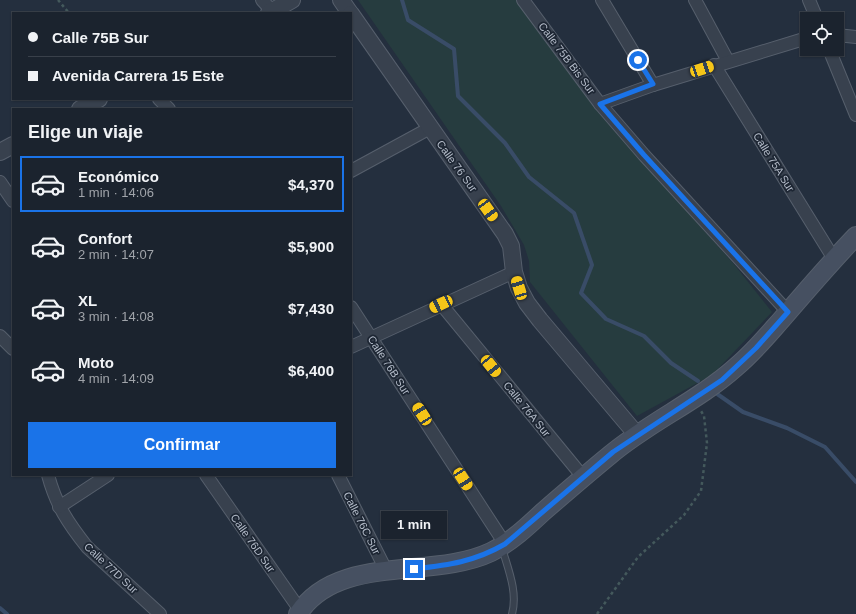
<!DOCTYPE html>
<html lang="es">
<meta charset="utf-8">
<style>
body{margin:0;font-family:Arial,sans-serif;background:#242b36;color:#f1f3f6;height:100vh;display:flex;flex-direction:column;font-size:15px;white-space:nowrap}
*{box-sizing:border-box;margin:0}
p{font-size:13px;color:#a0a4aa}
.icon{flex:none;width:22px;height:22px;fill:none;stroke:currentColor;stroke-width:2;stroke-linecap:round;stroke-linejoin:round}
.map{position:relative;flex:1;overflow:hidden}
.panel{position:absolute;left:12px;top:108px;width:340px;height:368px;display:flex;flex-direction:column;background:#1b232e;border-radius:0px;box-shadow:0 1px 3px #0004,0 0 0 1px #39404a}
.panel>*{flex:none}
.top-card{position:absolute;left:12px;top:12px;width:340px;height:88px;border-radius:0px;box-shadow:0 1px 3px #0004,0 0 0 1px #39404a;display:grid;align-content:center;height:88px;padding:0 16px;background:#1b232e}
.controls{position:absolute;left:800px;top:12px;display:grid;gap:8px}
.controls a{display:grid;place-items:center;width:44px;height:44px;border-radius:0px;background:#1b232e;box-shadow:0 1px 3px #0004,0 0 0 1px #39404a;font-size:20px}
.end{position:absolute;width:18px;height:18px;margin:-9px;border:5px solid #1a73e8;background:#fff;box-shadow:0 0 0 2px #fff}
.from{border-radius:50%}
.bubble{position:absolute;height:28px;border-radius:0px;background:#1b232e;box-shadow:0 1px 3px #0004,0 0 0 1px #39404a;font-size:13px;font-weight:700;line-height:28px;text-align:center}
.car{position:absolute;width:12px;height:24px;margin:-12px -6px;border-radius:5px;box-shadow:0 0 3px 1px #0007;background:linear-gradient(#f5c518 24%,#345 0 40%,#f5c518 0 76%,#345 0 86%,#f5c518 0)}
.top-card b{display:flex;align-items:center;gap:14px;height:38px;font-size:15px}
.top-card b+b{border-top:1px solid #39404a}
.top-card i{width:10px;height:10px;background:#f1f3f6}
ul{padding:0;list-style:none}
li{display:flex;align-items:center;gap:12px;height:56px;margin:0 8px 6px;padding:0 8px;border:2px solid transparent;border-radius:0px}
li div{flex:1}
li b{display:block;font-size:15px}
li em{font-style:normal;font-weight:700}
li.active{border-color:#1a73e8}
li>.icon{width:36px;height:36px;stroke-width:1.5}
h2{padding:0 16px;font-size:18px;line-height:48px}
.action{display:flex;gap:8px;margin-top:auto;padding:8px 16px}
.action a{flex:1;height:46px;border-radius:0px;background:#1a73e8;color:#fff;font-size:16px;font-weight:700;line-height:46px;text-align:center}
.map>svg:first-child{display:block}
</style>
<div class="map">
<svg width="856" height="614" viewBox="0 0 856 614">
<rect width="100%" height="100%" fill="#242f3e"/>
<polygon fill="#263c3f" points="358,0 519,0 616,131 733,263 772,312 712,375 637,416 530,282 529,261 524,245 501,206"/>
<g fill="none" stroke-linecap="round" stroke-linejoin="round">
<g stroke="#394c67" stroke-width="4">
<polyline points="402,0 408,20 454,49 458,96 505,143 529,177 574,213 592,265 581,293 606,319 644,336 671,363 698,381"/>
<polyline points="713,391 743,412 787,428 825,447 856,482"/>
<polyline points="0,608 7,614"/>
</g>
<defs>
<path id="service" d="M502,548C508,569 518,592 512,614"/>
<g id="minor">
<polyline points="262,0 272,11"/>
<polyline points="523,0 600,104 644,155 788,312"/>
<polyline points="602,0 653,85"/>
<polyline points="695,0 728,61"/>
<polyline points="809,0 817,19"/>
<polyline points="837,35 856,37"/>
<polyline points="829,49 856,115"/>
<polyline points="714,65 834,259"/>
<polyline points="159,99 169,109"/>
<polyline points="600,104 653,85 807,38"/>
<polyline points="351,171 430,128"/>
<polyline points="0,182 13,201"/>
<polyline points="441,304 583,477"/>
<polyline points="351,307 505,544"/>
<polyline points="0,336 13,349"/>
<polyline points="351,347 514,272"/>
<path d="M48,475C56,505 68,523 87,547L160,614"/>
<polyline points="206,475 300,610"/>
<polyline points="338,475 387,572"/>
<polyline points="59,507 108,475"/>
</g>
<g id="tertiary">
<polyline points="341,0 350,13"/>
<polyline points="269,13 292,0"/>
<polyline points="351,14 505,234 511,246 514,272 519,288 527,303 540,320 637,435"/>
<polyline points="80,109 99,99"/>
<polyline points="0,152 13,145"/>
</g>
<path id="secondary" d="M298,614C338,553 432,580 491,552C511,542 528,526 544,511C566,492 588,473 610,455C649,422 698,401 736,367C753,353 767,336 782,319C806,291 830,263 856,236"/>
</defs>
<use href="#service" stroke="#565f6c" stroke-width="8"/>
<use href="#minor" stroke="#565f6c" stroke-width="14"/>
<use href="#tertiary" stroke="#565f6c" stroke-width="18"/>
<use href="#secondary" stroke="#565f6c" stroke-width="20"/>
<g stroke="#44595c" stroke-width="2.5" stroke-dasharray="3 3" stroke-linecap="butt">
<polyline points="58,0 69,13"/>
<polyline points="597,614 638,557 684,515 701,491 707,443 704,416 701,411"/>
</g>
<use href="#service" stroke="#38414e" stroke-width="6"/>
<use href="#minor" stroke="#38414e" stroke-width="12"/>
<use href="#tertiary" stroke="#38414e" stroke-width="16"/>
<use href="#secondary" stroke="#465061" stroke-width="18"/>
</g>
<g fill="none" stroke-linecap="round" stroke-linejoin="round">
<path stroke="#1a73e8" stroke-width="5" d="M414,569C448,565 474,562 505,544L613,452L722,380L756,348L788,312L644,155L600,104L653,84L638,60"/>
</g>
<g text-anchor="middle" stroke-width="3.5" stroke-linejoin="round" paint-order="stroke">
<g font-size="11" fill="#b4bcc9" stroke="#1d2633">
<text transform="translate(567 58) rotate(53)" y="4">Calle 75B Bis Sur</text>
<text transform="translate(774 162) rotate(58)" y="4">Calle 75A Sur</text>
<text transform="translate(457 166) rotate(54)" y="4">Calle 76 Sur</text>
<text transform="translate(389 365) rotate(57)" y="4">Calle 76B Sur</text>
<text transform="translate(527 409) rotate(51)" y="4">Calle 76A Sur</text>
<text transform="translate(362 523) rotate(63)" y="4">Calle 76C Sur</text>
<text transform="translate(253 543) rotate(55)" y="4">Calle 76D Sur</text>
<text transform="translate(111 568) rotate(43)" y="4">Calle 77D Sur</text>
</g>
</g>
</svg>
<div class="controls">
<a><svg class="icon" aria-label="locate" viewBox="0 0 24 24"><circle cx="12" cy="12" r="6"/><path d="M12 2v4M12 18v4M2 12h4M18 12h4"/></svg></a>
</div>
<i class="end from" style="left:638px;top:60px"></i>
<i class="end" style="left:414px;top:569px"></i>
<div class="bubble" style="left:381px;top:511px;width:66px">1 min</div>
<i class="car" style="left:702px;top:69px;rotate:72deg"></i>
<i class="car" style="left:488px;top:210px;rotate:144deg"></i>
<i class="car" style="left:519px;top:288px;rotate:343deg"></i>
<i class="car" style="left:441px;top:304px;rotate:245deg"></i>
<i class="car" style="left:491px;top:366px;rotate:141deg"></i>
<i class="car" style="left:422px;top:414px;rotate:327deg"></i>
<i class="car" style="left:463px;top:479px;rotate:147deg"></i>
<div class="top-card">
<b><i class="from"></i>Calle 75B Sur</b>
<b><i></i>Avenida Carrera 15 Este</b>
</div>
<section class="panel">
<h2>Elige un viaje</h2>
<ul>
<li class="active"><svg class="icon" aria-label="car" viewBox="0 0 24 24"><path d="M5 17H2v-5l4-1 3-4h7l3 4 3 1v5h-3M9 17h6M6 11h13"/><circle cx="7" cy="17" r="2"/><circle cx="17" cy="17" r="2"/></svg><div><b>Económico</b><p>1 min · 14:06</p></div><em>$4,370</em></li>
<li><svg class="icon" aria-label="car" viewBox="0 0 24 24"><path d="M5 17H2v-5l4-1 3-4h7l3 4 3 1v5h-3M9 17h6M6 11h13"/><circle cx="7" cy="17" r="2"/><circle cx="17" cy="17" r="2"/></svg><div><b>Confort</b><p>2 min · 14:07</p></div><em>$5,900</em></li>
<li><svg class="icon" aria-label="car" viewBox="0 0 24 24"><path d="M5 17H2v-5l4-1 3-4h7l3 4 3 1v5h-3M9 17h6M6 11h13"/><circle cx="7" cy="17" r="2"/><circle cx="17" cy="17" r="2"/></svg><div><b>XL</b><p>3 min · 14:08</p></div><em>$7,430</em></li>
<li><svg class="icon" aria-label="car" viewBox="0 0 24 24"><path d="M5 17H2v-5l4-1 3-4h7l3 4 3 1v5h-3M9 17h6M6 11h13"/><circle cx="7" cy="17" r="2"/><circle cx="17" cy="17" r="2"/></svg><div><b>Moto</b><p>4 min · 14:09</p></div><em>$6,400</em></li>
</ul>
<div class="action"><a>Confirmar</a></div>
</section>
</div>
